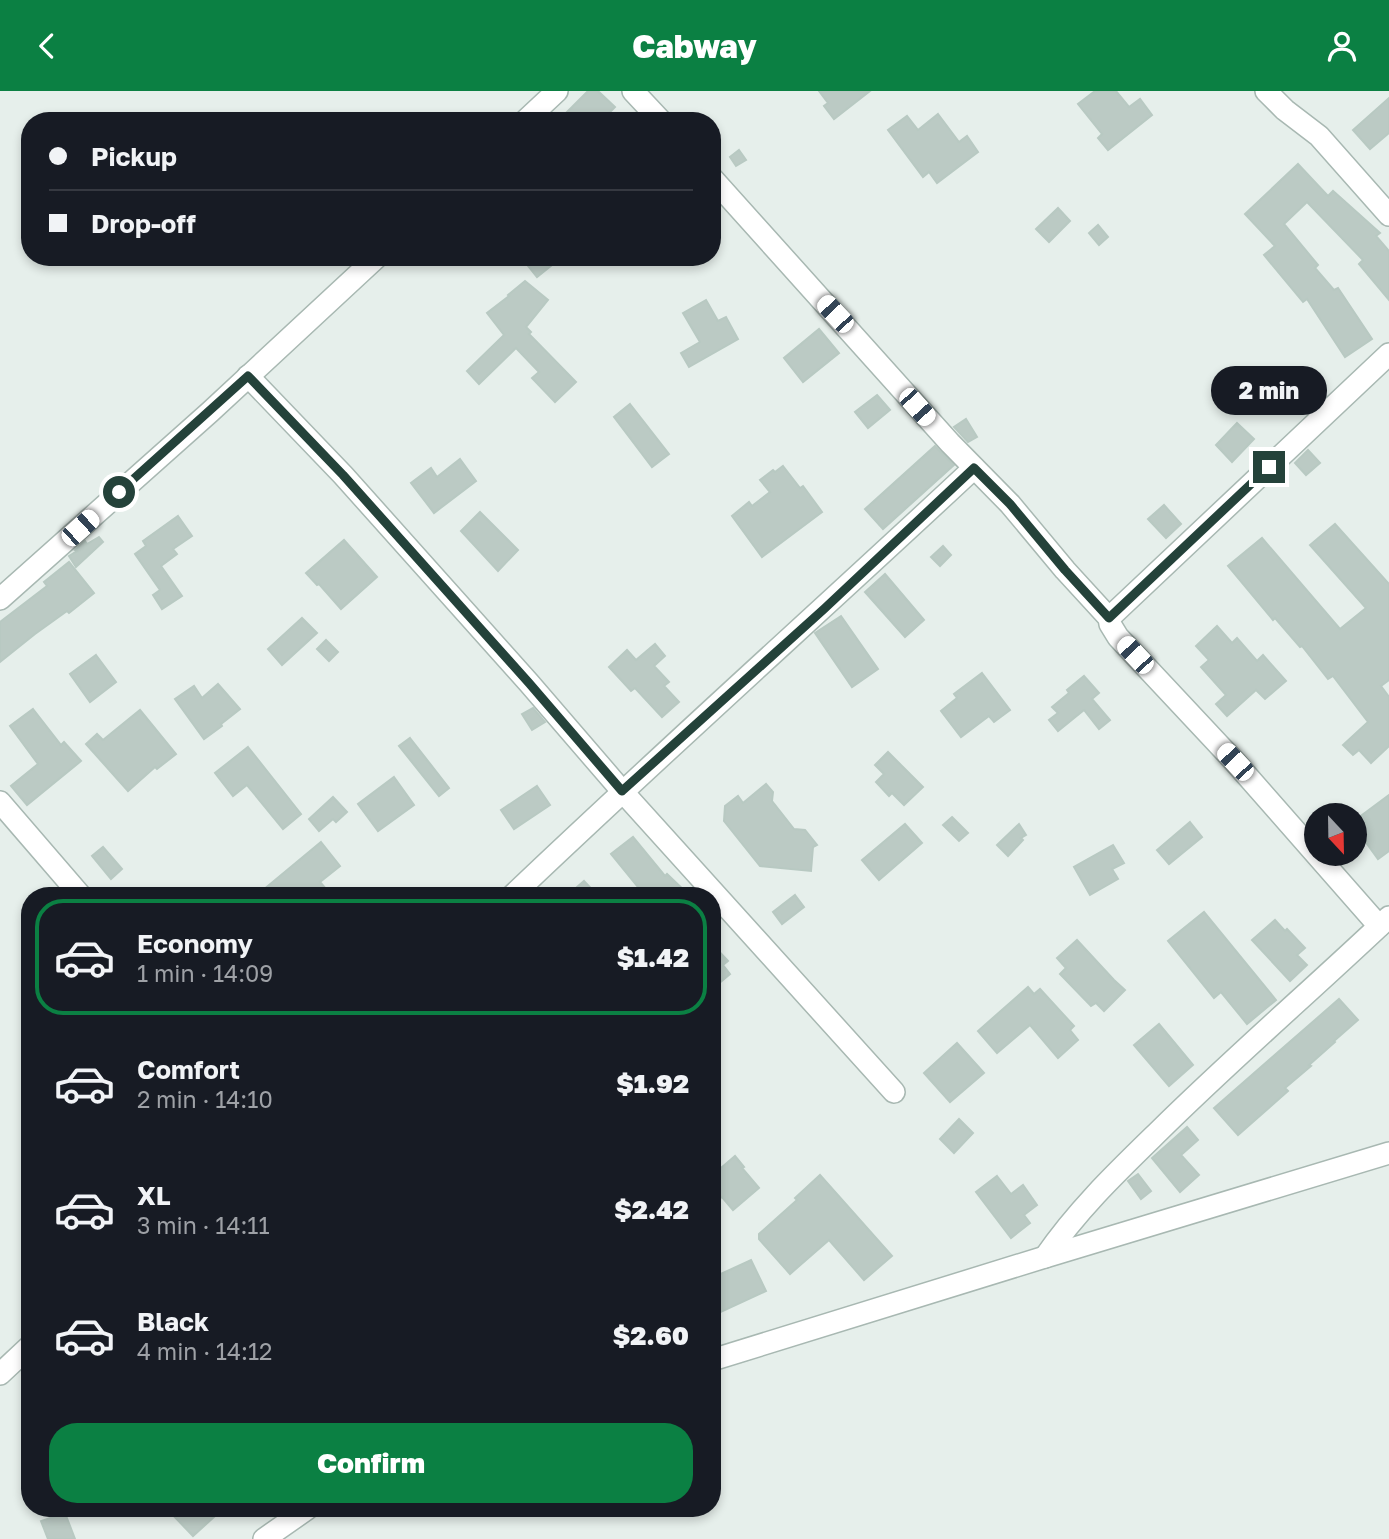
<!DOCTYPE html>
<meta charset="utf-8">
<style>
body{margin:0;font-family:"Golos Text",sans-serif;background:#20242c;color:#f1f3f6;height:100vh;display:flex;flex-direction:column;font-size:26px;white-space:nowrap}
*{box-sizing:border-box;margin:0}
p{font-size:23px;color:#9ea1a6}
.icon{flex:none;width:38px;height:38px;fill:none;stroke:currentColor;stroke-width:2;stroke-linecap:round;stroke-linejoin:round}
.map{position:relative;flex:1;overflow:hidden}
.sheet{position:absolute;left:21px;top:796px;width:700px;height:630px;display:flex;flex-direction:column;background:#171b24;border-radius:28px;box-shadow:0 4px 10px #0003}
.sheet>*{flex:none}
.guide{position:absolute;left:21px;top:21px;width:700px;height:154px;border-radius:28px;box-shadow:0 4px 10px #0003;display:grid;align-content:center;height:154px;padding:0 28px;background:#171b24}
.needle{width:46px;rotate:158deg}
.tools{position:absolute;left:1304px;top:712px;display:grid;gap:14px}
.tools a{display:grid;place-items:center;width:63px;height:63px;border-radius:50%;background:#171b24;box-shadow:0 4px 10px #0003;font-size:35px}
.end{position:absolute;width:32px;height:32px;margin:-16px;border:9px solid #24423a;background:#fff;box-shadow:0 0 0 4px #fff}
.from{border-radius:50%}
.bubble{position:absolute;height:49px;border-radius:24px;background:#171b24;box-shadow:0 4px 10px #0003;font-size:23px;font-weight:800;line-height:49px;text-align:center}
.car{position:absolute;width:21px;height:42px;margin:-21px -10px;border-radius:9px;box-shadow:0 0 5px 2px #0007;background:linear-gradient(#fff 24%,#345 0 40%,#fff 0 76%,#345 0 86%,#fff 0)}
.guide b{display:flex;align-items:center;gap:24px;height:66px;font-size:26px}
.guide b+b{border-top:2px solid #363941}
.guide i{width:18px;height:18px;background:#f1f3f6}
ul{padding:12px 0 0;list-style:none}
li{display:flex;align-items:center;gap:21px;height:116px;margin:0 14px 10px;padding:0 14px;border:4px solid transparent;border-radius:28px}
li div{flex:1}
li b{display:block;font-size:26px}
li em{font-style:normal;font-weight:800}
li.current{border-color:#0b8043}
li>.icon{width:63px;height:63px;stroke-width:1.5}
.button{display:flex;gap:14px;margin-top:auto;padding:14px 28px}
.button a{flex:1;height:80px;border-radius:28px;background:#0b8043;color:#fff;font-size:28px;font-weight:800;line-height:80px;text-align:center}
header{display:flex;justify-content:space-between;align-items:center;height:91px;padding:0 28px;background:#0b8043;color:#fff;font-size:32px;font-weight:800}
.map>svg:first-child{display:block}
</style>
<header><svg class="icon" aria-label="back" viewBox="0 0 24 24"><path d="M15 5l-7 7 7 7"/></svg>Cabway<svg class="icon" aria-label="person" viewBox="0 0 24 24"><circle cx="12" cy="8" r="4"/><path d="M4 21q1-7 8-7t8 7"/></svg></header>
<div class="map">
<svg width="1389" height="1448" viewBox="0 0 1389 1448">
<rect width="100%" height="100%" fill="#e6efeb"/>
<g fill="#bbcac4" stroke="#b8c9c2" stroke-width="2">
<polygon points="588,0 598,0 615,16 607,24 611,30 558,30"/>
<polygon points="819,0 870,0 834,28 824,15 828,12"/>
<polygon points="1095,0 1116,0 1129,16 1140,8 1152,24 1108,59 1098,47 1102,43 1078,13"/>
<polygon points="1389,7 1389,42 1370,58 1353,39"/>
<polygon points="938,23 959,51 967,45 978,61 937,92 929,81 923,86 888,39 907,25 918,39"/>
<polygon points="739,59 746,69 736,75 730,66"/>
<polygon points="1298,73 1328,105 1333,100 1380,142 1376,145 1389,160 1389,209 1359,173 1363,169 1307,111 1284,133 1318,174 1315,177 1334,199 1338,197 1372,248 1345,266 1307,208 1303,211 1264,164 1275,155 1245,123"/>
<polygon points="1058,117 1070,130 1049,151 1036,138"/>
<polygon points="1098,134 1108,146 1099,154 1089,142"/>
<polygon points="521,166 562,166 537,186"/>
<polygon points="525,190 548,209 526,236 531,241 529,243 576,291 555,311 532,287 539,281 516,257 479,293 467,280 504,244 487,222 509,205 508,204"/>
<polygon points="706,209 718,230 726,226 738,248 689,276 681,262 700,251 683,222"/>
<polygon points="819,238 839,262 803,291 784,267"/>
<polygon points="877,304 890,319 868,337 855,321"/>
<polygon points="630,313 669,363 652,376 614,326"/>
<polygon points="966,328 977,346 968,351 954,336"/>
<polygon points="1237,332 1254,348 1232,371 1216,354"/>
<polygon points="935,355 954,374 883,438 865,418"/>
<polygon points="1308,359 1320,372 1306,384 1295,372"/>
<polygon points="460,368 476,390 434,422 411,392 431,377 437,386"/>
<polygon points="783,375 800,397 803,395 822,421 762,466 732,425 749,411 752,415 770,401 760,389 773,379 775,381"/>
<polygon points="1164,414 1181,433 1166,447 1148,428"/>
<polygon points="480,421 518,459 498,480 461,440"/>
<polygon points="178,425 192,445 173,458 177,463 161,475 182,505 162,518 153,504 160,499 135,463 146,455 143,450"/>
<polygon points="1335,433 1389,493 1389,589 1381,595 1389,606 1389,655 1371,672 1359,659 1353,664 1343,654 1368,631 1333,585 1328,588 1302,555 1300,556 1275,527 1273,529 1228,475 1262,447 1340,538 1366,517 1310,454"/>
<polygon points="99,446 103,451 76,476 69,465 77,460 75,459 85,450 87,453"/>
<polygon points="344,449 377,486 341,518 319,493 317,494 306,482"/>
<polygon points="943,455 951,464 940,475 931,466"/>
<polygon points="69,471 94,502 69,522 67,520 35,543 0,571 0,531 47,495 44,491"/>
<polygon points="885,483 924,529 905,546 865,501"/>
<polygon points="841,525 878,578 852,596 815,542"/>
<polygon points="302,527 317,542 282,574 268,558"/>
<polygon points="1217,535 1232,552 1237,547 1257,570 1263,564 1286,590 1265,608 1256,599 1227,625 1216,613 1226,604 1201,576 1209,569 1196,555"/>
<polygon points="326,549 338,561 329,570 317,558"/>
<polygon points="655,553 665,565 654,575 669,591 664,595 679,611 662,626 635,597 631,600 609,576 627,559 636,569"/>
<polygon points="96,564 116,591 90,611 70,583"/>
<polygon points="982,582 1010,619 994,631 989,625 961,646 941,620 957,607 954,603"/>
<polygon points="1084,585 1099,602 1092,608 1110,629 1099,638 1084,619 1058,640 1049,629 1058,622 1052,616 1069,602 1067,599"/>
<polygon points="218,593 240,618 221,633 222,635 204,648 175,608 194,595 202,607"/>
<polygon points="533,617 545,631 532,639 522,623"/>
<polygon points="33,618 61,654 64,651 81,670 27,714 11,695 38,673 10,635"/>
<polygon points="140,619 176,663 157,678 155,676 128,700 86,653 97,643 103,649"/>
<polygon points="410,647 449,697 439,705 399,655"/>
<polygon points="248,656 301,723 283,738 247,694 233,705 215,682"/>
<polygon points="888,661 923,696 904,714 892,702 889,705 876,691 884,683 875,674"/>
<polygon points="394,686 414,714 378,740 358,713"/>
<polygon points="766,693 773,701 772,710 794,738 805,739 817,754 813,756 811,780 760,775 724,730 725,715 738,705 743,712"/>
<polygon points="537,695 550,714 514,738 501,719"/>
<polygon points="1389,704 1389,760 1378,768 1362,746 1359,748 1354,742 1354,730"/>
<polygon points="333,706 347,721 336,731 333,728 319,740 309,728"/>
<polygon points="952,726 968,742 959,750 943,734"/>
<polygon points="1190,731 1202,746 1169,773 1157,759"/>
<polygon points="905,733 922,752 879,789 862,769"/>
<polygon points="1019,733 1026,744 1021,747 1023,749 1008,765 997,754"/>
<polygon points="633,746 665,785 667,783 690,805 647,805 638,796 611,763"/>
<polygon points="321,751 340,775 320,791 332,805 256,805"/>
<polygon points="1113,754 1124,772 1112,778 1118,788 1090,804 1074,776"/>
<polygon points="103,756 122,778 111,788 92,765"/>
<polygon points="584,790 598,805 567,805"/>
<polygon points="795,804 804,816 782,833 773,821"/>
<polygon points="1204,821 1276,909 1247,933 1221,901 1214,907 1168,850"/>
<polygon points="1275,829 1285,840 1287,838 1305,857 1297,864 1307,874 1290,890 1252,849"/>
<polygon points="1077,849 1114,889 1125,899 1104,920 1096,912 1091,915 1060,883 1066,877 1057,867"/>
<polygon points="712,853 728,870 723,874 730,883 712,898"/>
<polygon points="1028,896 1034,903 1040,898 1074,935 1070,939 1078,949 1058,967 1030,934 997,962 978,940"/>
<polygon points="1339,908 1358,929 1334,950 1335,951 1309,974 1311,975 1285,997 1288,1000 1238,1044 1214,1017"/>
<polygon points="1159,933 1193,974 1169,995 1134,954"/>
<polygon points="957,952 984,982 950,1011 924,982"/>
<polygon points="959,1028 973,1042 954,1062 940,1048"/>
<polygon points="1187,1036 1198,1049 1181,1064 1199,1084 1180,1101 1152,1067"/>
<polygon points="735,1065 744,1076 742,1077 759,1097 733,1119 722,1106 712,1113 712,1066 721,1077"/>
<polygon points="1138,1083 1151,1100 1141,1108 1128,1090"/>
<polygon points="820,1084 892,1165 864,1189 829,1149 790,1183 759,1148 759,1143 797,1109 795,1107"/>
<polygon points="997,1085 1011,1103 1023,1094 1037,1114 1024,1124 1030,1132 1011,1147 976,1101"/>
<polygon points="751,1169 766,1200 712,1225 712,1187"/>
<polygon points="167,1418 206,1418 214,1426 193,1445"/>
<polygon points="65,1422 75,1448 48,1448 41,1430"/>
</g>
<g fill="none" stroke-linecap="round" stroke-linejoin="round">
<defs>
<g id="minor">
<polyline points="633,0 661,30"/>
<polyline points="1266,0 1285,19 1319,45 1389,124"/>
<polyline points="525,30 557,0"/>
<polyline points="712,87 950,352 1010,413 1065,479 1109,527 1110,533 1118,546 1235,671 1379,835"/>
<polyline points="248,285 343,384 529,592 622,700 894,1001"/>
<polyline points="0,508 210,321 377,166"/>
<polyline points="1109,527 1389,263"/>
<polyline points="0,711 81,805"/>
<path d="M512,805C664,660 821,520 974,377"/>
<path d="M1045,1166C1078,1118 1118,1080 1159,1040C1234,966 1313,898 1389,826"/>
<polyline points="712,1269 1045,1166 1389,1062"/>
<polyline points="0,1283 30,1255"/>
<polyline points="264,1448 307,1418"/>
</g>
</defs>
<use href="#minor" stroke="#a8b8b2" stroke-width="24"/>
<use href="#minor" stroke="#fff" stroke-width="21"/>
</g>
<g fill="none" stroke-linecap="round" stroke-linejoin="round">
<polyline stroke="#24423a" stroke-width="9" points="119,401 248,285 343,384 529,592 622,700 824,518 974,377 1010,413 1065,479 1109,527 1269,376"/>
</g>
</svg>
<div class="tools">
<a><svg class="needle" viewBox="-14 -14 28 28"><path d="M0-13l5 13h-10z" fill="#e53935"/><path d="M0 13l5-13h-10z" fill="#9ea1a6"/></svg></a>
</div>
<i class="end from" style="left:119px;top:401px"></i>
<i class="end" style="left:1269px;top:376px"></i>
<div class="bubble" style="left:1211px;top:275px;width:116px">2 min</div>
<i class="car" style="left:835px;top:223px;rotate:317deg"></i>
<i class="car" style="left:917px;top:316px;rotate:138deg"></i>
<i class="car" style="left:80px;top:437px;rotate:48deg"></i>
<i class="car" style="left:1135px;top:564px;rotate:317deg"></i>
<i class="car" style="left:1235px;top:671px;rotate:317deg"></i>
<div class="guide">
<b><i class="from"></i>Pickup</b>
<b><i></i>Drop-off</b>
</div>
<section class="sheet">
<ul>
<li class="current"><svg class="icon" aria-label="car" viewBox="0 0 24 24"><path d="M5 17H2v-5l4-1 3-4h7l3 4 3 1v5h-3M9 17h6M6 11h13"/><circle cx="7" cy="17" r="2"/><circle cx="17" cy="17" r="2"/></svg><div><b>Economy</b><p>1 min · 14:09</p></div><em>$1.42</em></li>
<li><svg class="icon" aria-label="car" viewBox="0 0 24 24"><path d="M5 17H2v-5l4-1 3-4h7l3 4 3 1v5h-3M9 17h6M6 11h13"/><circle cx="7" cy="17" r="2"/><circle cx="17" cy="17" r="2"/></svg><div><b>Comfort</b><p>2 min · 14:10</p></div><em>$1.92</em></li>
<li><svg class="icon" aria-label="car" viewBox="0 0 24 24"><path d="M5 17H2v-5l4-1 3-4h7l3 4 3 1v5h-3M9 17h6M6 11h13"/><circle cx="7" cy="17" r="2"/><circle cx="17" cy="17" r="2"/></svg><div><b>XL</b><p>3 min · 14:11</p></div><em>$2.42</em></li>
<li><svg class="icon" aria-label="car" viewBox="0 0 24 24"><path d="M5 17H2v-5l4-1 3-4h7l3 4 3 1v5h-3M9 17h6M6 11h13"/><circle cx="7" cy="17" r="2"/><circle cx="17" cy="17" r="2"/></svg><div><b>Black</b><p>4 min · 14:12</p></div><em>$2.60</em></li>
</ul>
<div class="button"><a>Confirm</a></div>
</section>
</div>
